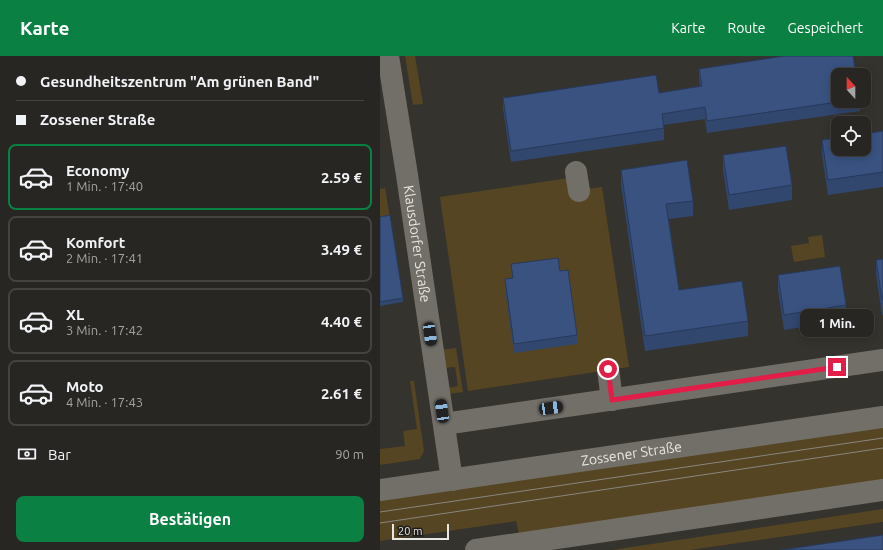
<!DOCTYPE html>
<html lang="de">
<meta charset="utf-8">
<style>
body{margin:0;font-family:Ubuntu,sans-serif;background:#302e2a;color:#f1f3f6;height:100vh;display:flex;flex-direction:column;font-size:15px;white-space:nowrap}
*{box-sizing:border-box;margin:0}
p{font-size:13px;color:#a5a5a5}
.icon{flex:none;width:22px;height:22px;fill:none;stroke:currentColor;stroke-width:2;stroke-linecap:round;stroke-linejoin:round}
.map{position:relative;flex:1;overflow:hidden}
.panel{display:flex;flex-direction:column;background:#282622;width:380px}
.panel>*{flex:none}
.hud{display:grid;align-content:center;height:88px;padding:0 16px;background:#282622}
.needle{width:26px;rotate:339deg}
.controls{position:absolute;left:451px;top:12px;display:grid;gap:8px}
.controls a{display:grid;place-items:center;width:40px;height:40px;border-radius:8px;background:#282622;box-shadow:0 2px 10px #0003,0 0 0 1px #444340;font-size:20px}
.scale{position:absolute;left:12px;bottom:10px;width:57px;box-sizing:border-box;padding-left:4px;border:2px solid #e9e7e3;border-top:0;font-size:11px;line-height:14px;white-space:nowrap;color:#e9e7e3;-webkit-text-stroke:3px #1c1b18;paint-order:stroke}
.end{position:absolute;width:18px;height:18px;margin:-9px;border:5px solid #e11d48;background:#fff;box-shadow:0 0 0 2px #fff}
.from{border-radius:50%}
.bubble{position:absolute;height:28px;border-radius:8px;background:#282622;box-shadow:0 2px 10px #0003,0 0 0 1px #444340;font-size:13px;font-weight:600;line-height:28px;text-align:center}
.car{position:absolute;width:12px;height:24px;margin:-12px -6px;border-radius:5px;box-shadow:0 0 3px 1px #0007;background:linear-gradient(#222 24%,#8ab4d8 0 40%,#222 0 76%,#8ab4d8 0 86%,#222 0)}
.hud b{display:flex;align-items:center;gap:14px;height:38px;font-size:15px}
.hud b+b{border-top:1px solid #444340}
.hud i{width:10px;height:10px;background:#f1f3f6}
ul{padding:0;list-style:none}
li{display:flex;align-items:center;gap:12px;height:66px;margin:0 8px 6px;padding:0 8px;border:2px solid #444340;border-radius:8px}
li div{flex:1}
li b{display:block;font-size:15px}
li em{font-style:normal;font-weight:600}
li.selected{border-color:#0b8043}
li>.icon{width:36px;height:36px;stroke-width:1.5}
.pay{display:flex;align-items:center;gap:10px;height:44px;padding:0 16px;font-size:15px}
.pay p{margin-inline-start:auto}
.cta{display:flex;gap:8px;margin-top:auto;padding:8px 16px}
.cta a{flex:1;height:46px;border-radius:8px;background:#0b8043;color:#fff;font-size:16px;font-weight:600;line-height:46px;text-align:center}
header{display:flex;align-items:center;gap:24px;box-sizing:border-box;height:56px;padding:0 20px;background:#0b8043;color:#fff}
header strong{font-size:19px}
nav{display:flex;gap:22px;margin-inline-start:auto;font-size:14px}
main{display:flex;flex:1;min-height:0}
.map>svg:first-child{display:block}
</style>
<header>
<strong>Karte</strong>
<nav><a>Karte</a><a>Route</a><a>Gespeichert</a></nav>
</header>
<main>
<section class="panel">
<div class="hud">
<b><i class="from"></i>Gesundheitszentrum &quot;Am grünen Band&quot;</b>
<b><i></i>Zossener Straße</b>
</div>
<ul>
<li class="selected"><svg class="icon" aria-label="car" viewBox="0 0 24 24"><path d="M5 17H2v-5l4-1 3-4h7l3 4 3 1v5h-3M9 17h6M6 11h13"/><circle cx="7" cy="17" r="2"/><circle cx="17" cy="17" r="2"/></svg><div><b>Economy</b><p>1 Min. · 17:40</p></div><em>2.59 €</em></li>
<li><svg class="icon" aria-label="car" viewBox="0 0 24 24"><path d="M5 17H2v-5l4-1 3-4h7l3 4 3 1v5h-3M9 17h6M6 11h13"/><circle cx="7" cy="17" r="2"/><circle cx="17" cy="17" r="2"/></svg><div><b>Komfort</b><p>2 Min. · 17:41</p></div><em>3.49 €</em></li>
<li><svg class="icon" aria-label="car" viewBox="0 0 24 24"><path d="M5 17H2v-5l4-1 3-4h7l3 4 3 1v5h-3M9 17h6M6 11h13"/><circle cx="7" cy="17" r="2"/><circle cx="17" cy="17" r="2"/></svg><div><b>XL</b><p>3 Min. · 17:42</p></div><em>4.40 €</em></li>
<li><svg class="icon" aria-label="car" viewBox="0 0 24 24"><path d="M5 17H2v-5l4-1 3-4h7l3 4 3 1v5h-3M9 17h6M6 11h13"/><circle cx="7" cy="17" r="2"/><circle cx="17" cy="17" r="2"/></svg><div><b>Moto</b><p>4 Min. · 17:43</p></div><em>2.61 €</em></li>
</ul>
<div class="pay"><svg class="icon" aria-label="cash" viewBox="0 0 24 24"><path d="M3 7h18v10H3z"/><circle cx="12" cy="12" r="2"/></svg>Bar<p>90 m</p></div>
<div class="cta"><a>Bestätigen</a></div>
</section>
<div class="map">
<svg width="503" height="494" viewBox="0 0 503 494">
<rect width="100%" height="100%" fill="#35332d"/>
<g fill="#554522">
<polygon points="25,0 35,0 43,48 33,49"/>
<polygon points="189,122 191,135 222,131 249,311 88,335 60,141"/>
<polygon points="5,132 10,162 0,164 0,133"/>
<polygon points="442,179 445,201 414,206 411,190 429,187 428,181"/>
<polygon points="76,292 83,336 68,338 67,332 78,330 75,311 64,312 61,294"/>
<polygon points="30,325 34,325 44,395 40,403 0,409 0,393 25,390 23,375 37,373"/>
<polygon points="503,370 503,425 139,478 136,465 0,485 0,444"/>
<polygon points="503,453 503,466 310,494 232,494"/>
</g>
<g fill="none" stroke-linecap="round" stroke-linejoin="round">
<g stroke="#726f68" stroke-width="22">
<path id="s1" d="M8,0L27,119L72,424"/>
<polyline points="196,116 199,135"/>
<polyline points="228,313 232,344"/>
<polyline points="64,368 503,304"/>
<path id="s2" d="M0,434L503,361"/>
<polyline points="96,494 503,434"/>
</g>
<g stroke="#888681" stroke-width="1">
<polyline points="0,456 503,382"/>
<polyline points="0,467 503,392"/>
</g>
</g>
<g fill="#31476e">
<polygon points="319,13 458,45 480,45 480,55 327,77 325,63 284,69 284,84 131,106 123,53 123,42 279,37 320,30 319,24"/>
<polygon points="503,75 503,131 448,139 442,99 442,84"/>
<polygon points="343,99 412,129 412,144 349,154 343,114"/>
<polygon points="241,114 313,145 313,160 289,163 299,234 368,265 368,280 265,295 241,129"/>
<polygon points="0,161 23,242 23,246 0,250"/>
<polygon points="503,203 503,259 502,259 496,219 496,204"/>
<polygon points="131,208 180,215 197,279 197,288 134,297 125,233 125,223 132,222"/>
<polygon points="398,219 466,249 466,264 404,274 398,234"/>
</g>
<g fill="#395280" stroke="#28395a">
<polygon points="404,0 473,0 476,19 458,19 458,45 465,45 327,65 325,51 282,58 284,72 131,95 123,42 276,19 279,37 322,30 319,13"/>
<polygon points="503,75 503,116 448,124 442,84 458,82 458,93 484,93 484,78"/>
<polygon points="406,90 412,129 349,139 343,99"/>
<polygon points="307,104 313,145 286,148 299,234 362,225 368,265 265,280 241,114"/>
<polygon points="10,159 23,242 0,246 0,161"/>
<polygon points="178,202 180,215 188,214 197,279 134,288 125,223 133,222 131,208"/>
<polygon points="503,203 503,244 502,244 496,204"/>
<polygon points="460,210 466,249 404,259 398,219"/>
<polygon points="503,479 503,494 401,494"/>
</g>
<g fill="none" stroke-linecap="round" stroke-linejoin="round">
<polyline stroke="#e11d48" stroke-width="5" points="228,313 232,344 457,311"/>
</g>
<g text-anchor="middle" stroke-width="3" stroke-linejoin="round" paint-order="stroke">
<g font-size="14" fill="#e9e7e3" stroke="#1c1b18">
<text dy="5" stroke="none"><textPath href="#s1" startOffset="190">Klausdorfer Straße</textPath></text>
<text dy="5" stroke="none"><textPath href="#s2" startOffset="254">Zossener Straße</textPath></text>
</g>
</g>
</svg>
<div class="controls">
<a><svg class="needle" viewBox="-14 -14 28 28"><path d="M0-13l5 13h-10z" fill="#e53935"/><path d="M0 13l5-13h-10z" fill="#a5a5a5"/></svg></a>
<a><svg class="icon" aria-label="locate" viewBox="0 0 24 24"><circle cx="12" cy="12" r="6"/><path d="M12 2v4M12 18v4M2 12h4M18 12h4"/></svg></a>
</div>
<div class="scale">20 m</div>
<i class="end from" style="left:228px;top:313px"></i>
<i class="end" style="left:457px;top:311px"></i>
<div class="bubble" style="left:420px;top:253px;width:74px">1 Min.</div>
<i class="car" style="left:50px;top:278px;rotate:172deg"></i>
<i class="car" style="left:171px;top:352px;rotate:82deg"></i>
<i class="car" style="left:62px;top:355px;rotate:352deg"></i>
</div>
</main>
